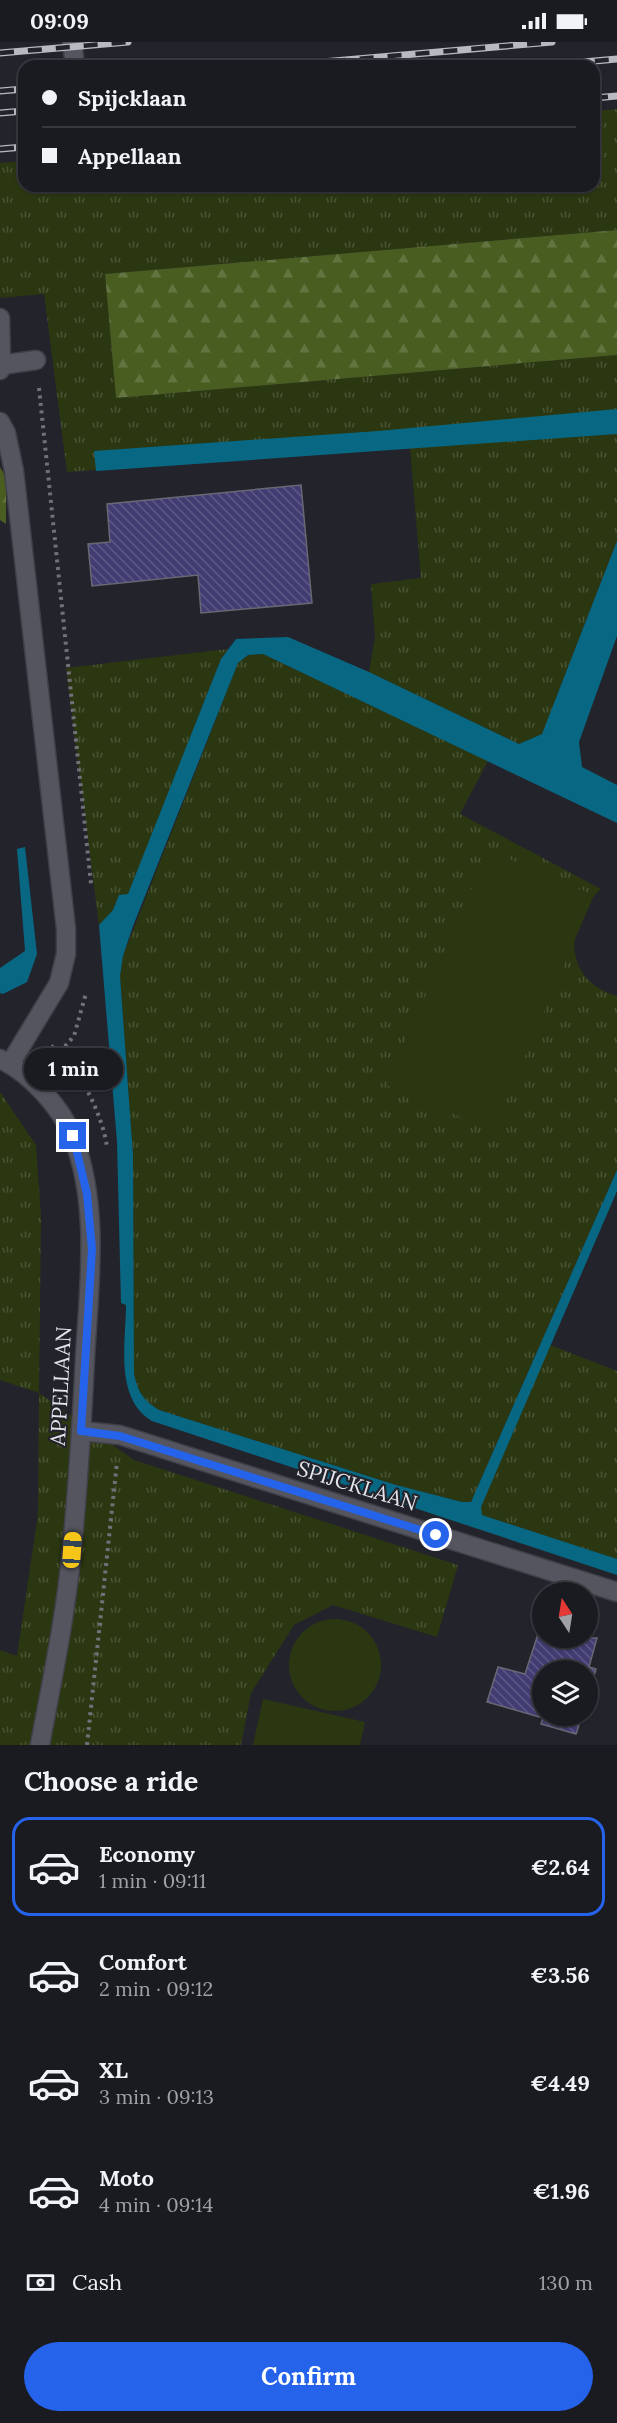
<!DOCTYPE html>
<meta charset="utf-8">
<style>
body{margin:0;font-family:Lora,serif;background:#27272e;color:#f1f3f6;height:100vh;display:flex;flex-direction:column;font-size:22px;white-space:nowrap}
*{box-sizing:border-box;margin:0}
p{font-size:20px;color:#9fa1a5}
.icon{flex:none;width:33px;height:33px;fill:none;stroke:currentColor;stroke-width:2;stroke-linecap:round;stroke-linejoin:round}
.map{position:relative;height:1703px;overflow:hidden}
.side{display:flex;flex-direction:column;background:#1a1a21;flex:1}
.side>*{flex:none}
.guide{position:absolute;left:18px;top:18px;width:582px;height:132px;border-radius:18px;box-shadow:0 2px 4px #0004,0 0 0 2px #38383f;display:grid;align-content:center;height:132px;padding:0 24px;background:#1a1a21}
.needle{width:39px;rotate:348deg}
.controls{position:absolute;left:532px;top:1540px;display:grid;gap:12px}
.controls a{display:grid;place-items:center;width:66px;height:66px;border-radius:50%;background:#1a1a21;box-shadow:0 2px 4px #0004,0 0 0 2px #38383f;font-size:30px}
.end{position:absolute;width:27px;height:27px;margin:-14px;border:8px solid #2563eb;background:#fff;box-shadow:0 0 0 3px #fff}
.from{border-radius:50%}
.bubble{position:absolute;height:42px;border-radius:21px;background:#1a1a21;box-shadow:0 2px 4px #0004,0 0 0 2px #38383f;font-size:20px;font-weight:700;line-height:42px;text-align:center}
.car{position:absolute;width:18px;height:36px;margin:-18px -9px;border-radius:8px;box-shadow:0 0 4px 2px #0007;background:linear-gradient(#f5c518 24%,#345 0 40%,#f5c518 0 76%,#345 0 86%,#f5c518 0)}
.guide b{display:flex;align-items:center;gap:21px;height:57px;font-size:22px}
.guide b+b{border-top:2px solid #38383f}
.guide i{width:15px;height:15px;background:#f1f3f6}
ul{padding:0;list-style:none}
li{display:flex;align-items:center;gap:18px;height:99px;margin:0 12px 9px;padding:0 12px;border:3px solid transparent;border-radius:18px}
li div{flex:1}
li b{display:block;font-size:22px}
li em{font-style:normal;font-weight:700}
li.on{border-color:#2563eb}
li>.icon{width:54px;height:54px;stroke-width:1.5}
h2{padding:0 24px;font-size:27px;line-height:72px}
.pay{display:flex;align-items:center;gap:15px;height:66px;padding:0 24px;font-size:22px}
.pay p{margin-inline-start:auto}
.cta{display:flex;gap:12px;margin-top:auto;padding:12px 24px}
.cta a{flex:1;height:69px;border-radius:36px;background:#2563eb;color:#fff;font-size:24px;font-weight:700;line-height:69px;text-align:center}
.status{display:flex;justify-content:space-between;align-items:center;height:42px;padding:0 30px;background:#1a1a21;direction:ltr}
.status svg{height:16px;fill:currentColor}
.map>svg:first-child{display:block}
</style>
<div class="status"><b>09:09</b><svg viewBox="0 0 49 12"><path d="M0 12V9h3v3zM5 12V6h3v6zM10 12V3h3v9zM15 12V0h3v12zM26 1h20v11H26zM47 4h2v5h-2z"/></svg></div>
<div class="map">
<svg width="617" height="1703" viewBox="0 0 617 1703">
<defs>
<pattern id="grass-tufts" width="24" height="20" patternUnits="userSpaceOnUse" patternTransform="scale(1.5)"><rect width="24" height="20" fill="#2b3711"/><path d="M3 7l-1-3M5 7V3M7 7l1-3M15 17l-1-3M17 17v-4M19 17l1-3" fill="none" stroke="#4a5434"/></pattern>
<pattern id="forest-firs" width="22" height="20" patternUnits="userSpaceOnUse" patternTransform="scale(1.5)"><rect width="22" height="20" fill="#495d21"/><path d="M5 1l3.5 6h-7zM16 11l3.5 6h-7z" fill="#637441"/></pattern>
<pattern id="building-back-hatch" width="6" height="6" patternUnits="userSpaceOnUse" patternTransform="scale(1.5)"><rect width="6" height="6" fill="#413d73"/><path d="M-1 5l2 2M0 0l6 6M5-1l2 2" fill="none" stroke="#5c5987"/></pattern>
</defs>
<rect width="100%" height="100%" fill="#23232c"/>
<g fill="url(#grass-tufts)">
<polygon points="617,67 617,188 105,232 116,356 617,313 617,499 542,692 519,702 369,630 375,595 371,542 421,536 410,406 67,430 44,252 0,256 0,121 24,119 24,144 594,144 594,69"/>
<polygon points="228,607 221,617 128,853 119,853 113,868 99,883 66,626"/>
<path d="M263,612L488,719L460,772L601,847C564,881 562,938 617,954V1128L471,1460H462L396,1443L159,1368C143,1358 138,1350 134,1332L133,1113L120,934L123,914L238,621L248,613Z"/>
<polygon points="0,1050 36,1103 41,1174 39,1351 134,1418 458,1523 437,1595 333,1563 294,1583 251,1651 241,1703 0,1703 0,1608 17,1614 38,1472 39,1351 0,1338"/>
<polygon points="550,1303 617,1329 617,1517 481,1473 481,1465"/>
</g>
<g fill="url(#forest-firs)">
<polygon points="617,188 617,313 116,356 105,232"/>
<polygon points="0,425 6,436 6,482 0,478"/>
</g>
<g fill="#2b3711">
<polygon points="488,808 594,853 493,1089 387,1043"/>
<circle cx="335" cy="1623" r="46"/>
<polygon points="263,1657 365,1680 360,1703 253,1703"/>
</g>
<g fill="#086883">
<polygon points="617,367 617,392 96,429 94,409 378,389"/>
<path d="M617,499V594L579,700L582,725L617,743V781L263,612L248,613L238,621L133,884L123,914L120,934L133,1113L134,1332C138,1350 143,1358 159,1368L396,1443L462,1460H471L617,1128V1149L481,1465L482,1473L617,1517V1533L152,1379C114,1356 126,1301 126,1263L121,1261L117,1100L99,883L113,868L119,853L128,852L221,617L236,597L288,595L369,630L519,702L542,692Z"/>
<polygon points="25,805 37,912 27,940 3,952 0,951 0,926 25,909 17,807"/>
</g>
<g fill="url(#building-back-hatch)" stroke="#686874" stroke-width="1.5">
<polygon points="301,443 312,561 201,571 198,533 92,544 88,502 110,500 107,462"/>
<polygon points="538,1592 543,1596 597,1596 589,1625 596,1627 588,1654 588,1629 543,1629 543,1674 582,1674 576,1692 541,1682 543,1676 487,1660 498,1625 525,1632"/>
</g>
<g fill="none" stroke-linecap="round" stroke-linejoin="round">
<defs>
<g id="minor">
<polyline points="72,0 75,24"/>
<polyline points="0,276 1,323"/>
<polyline points="0,328 1,323 36,318"/>
<polyline points="0,380 6,391 14,429 66,887 66,912 59,941 10,1022"/>
<path d="M0,1017C29,1030 61,1065 73,1095C100,1165 89,1243 85,1316C82,1379 78,1443 72,1506C66,1572 52,1638 40,1703"/>
<polyline points="81,1389 120,1393 617,1550"/>
</g>
</defs>
<use href="#minor" stroke="#404048" stroke-width="21"/>
<g stroke="#717179" stroke-width="4" stroke-dasharray="3 4.5" stroke-linecap="butt">
<polyline points="39,346 91,842"/>
<path d="M51,1004C78,1021 103,1074 107,1105"/>
<polyline points="60,1010 74,994 86,951"/>
<polyline points="87,1703 117,1420"/>
</g>
<use href="#minor" stroke="#54555f" stroke-width="18"/>
<defs>
<g id="rail">
<polyline points="0,11 128,0"/>
<polyline points="276,24 552,0"/>
<polyline points="539,24 617,17"/>
<polyline points="0,49 24,47"/>
<polyline points="594,56 617,54"/>
<polyline points="0,71 24,69"/>
<polyline points="0,107 24,105"/>
</g>
</defs>
<use href="#rail" stroke="#b9b9c1" stroke-width="7"/>
<use href="#rail" stroke="#23232c" stroke-width="4.5" stroke-dasharray="14" stroke-linecap="butt"/>
</g>
<g fill="none" stroke-linecap="round" stroke-linejoin="round">
<polyline stroke="#2563eb" stroke-width="8" points="73,1094 87,1152 92,1207 81,1389 120,1394 436,1493"/>
</g>
<g text-anchor="middle" stroke-width="4.5" stroke-linejoin="round" paint-order="stroke">
<g font-size="21" fill="#e5e5ec" stroke="#23232c">
<text transform="translate(61 1344) rotate(-87)" y="7">APPELLAAN</text>
<text transform="translate(357 1444) rotate(17)" y="7">SPIJCKLAAN</text>
</g>
</g>
</svg>
<div class="controls">
<a><svg class="needle" viewBox="-14 -14 28 28"><path d="M0-13l5 13h-10z" fill="#e53935"/><path d="M0 13l5-13h-10z" fill="#9fa1a5"/></svg></a>
<a><svg class="icon" aria-label="layers" viewBox="0 0 24 24"><path d="M12 4l9 5-9 5-9-5zM3 14l9 5 9-5"/></svg></a>
</div>
<i class="end from" style="left:436px;top:1493px"></i>
<i class="end" style="left:73px;top:1094px"></i>
<div class="bubble" style="left:24px;top:1006px;width:99px">1 min</div>
<i class="car" style="left:72px;top:1508px;rotate:4deg"></i>
<div class="guide">
<b><i class="from"></i>Spijcklaan</b>
<b><i></i>Appellaan</b>
</div>
</div>
<section class="side">
<h2>Choose a ride</h2>
<ul>
<li class="on"><svg class="icon" aria-label="car" viewBox="0 0 24 24"><path d="M5 17H2v-5l4-1 3-4h7l3 4 3 1v5h-3M9 17h6M6 11h13"/><circle cx="7" cy="17" r="2"/><circle cx="17" cy="17" r="2"/></svg><div><b>Economy</b><p>1 min · 09:11</p></div><em>€2.64</em></li>
<li><svg class="icon" aria-label="car" viewBox="0 0 24 24"><path d="M5 17H2v-5l4-1 3-4h7l3 4 3 1v5h-3M9 17h6M6 11h13"/><circle cx="7" cy="17" r="2"/><circle cx="17" cy="17" r="2"/></svg><div><b>Comfort</b><p>2 min · 09:12</p></div><em>€3.56</em></li>
<li><svg class="icon" aria-label="car" viewBox="0 0 24 24"><path d="M5 17H2v-5l4-1 3-4h7l3 4 3 1v5h-3M9 17h6M6 11h13"/><circle cx="7" cy="17" r="2"/><circle cx="17" cy="17" r="2"/></svg><div><b>XL</b><p>3 min · 09:13</p></div><em>€4.49</em></li>
<li><svg class="icon" aria-label="car" viewBox="0 0 24 24"><path d="M5 17H2v-5l4-1 3-4h7l3 4 3 1v5h-3M9 17h6M6 11h13"/><circle cx="7" cy="17" r="2"/><circle cx="17" cy="17" r="2"/></svg><div><b>Moto</b><p>4 min · 09:14</p></div><em>€1.96</em></li>
</ul>
<div class="pay"><svg class="icon" aria-label="cash" viewBox="0 0 24 24"><path d="M3 7h18v10H3z"/><circle cx="12" cy="12" r="2"/></svg>Cash<p>130 m</p></div>
<div class="cta"><a>Confirm</a></div>
</section>
